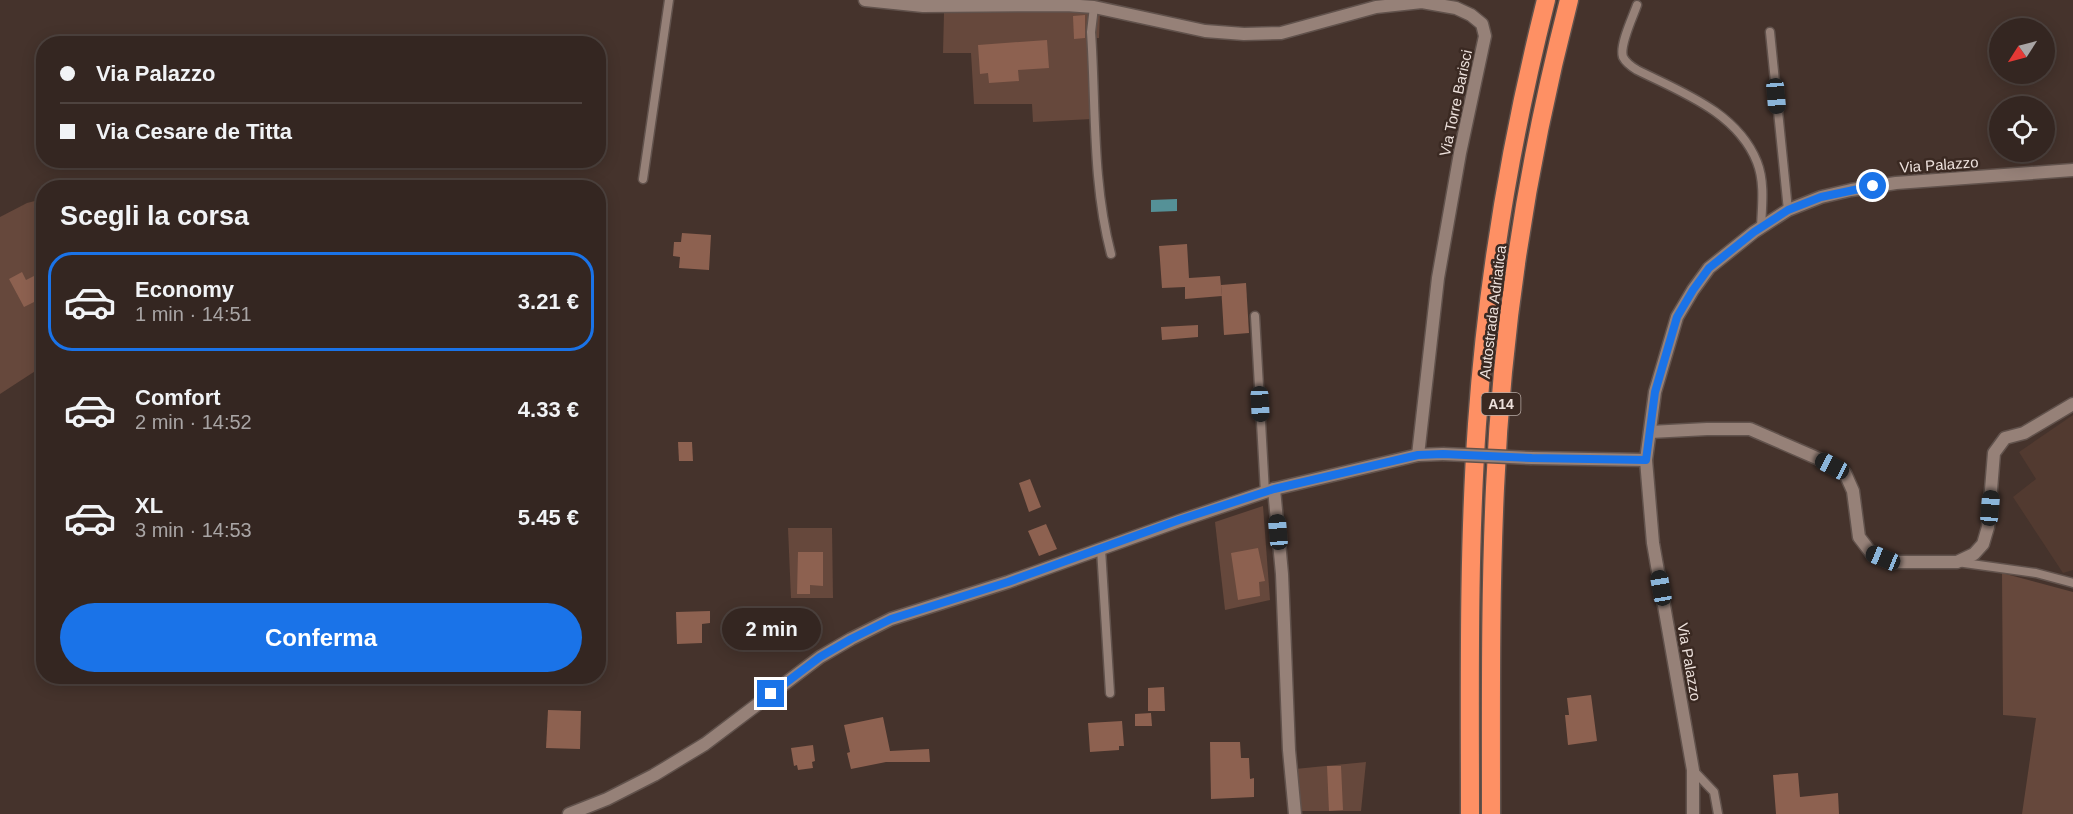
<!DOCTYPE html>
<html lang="it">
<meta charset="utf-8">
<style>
body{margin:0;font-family:Arial,sans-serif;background:#3c2e2a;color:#f1f3f6;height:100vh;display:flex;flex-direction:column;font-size:22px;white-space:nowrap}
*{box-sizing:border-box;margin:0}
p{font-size:20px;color:#a9a5a5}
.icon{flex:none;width:33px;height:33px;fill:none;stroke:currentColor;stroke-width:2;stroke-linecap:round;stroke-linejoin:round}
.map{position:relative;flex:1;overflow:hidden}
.panel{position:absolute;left:36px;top:180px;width:570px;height:504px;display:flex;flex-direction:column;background:#342621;border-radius:24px;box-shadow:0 3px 15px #0003,0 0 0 2px #4e433f}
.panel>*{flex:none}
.guide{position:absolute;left:36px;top:36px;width:570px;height:132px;border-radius:24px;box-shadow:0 3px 15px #0003,0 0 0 2px #4e433f;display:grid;align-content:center;height:132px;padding:0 24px;background:#342621}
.needle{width:39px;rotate:234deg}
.controls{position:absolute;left:1989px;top:18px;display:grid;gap:12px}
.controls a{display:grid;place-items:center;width:66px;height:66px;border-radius:50%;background:#342621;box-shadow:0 3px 15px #0003,0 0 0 2px #4e433f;font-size:30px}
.end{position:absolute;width:27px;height:27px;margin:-14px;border:8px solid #1a73e8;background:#fff;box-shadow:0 0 0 3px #fff}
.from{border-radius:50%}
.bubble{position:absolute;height:42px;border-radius:21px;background:#342621;box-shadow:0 3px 15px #0003,0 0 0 2px #4e433f;font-size:20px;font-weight:800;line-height:42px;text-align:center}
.car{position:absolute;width:18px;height:36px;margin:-18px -9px;border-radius:8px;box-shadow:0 0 4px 2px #0007;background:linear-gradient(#222 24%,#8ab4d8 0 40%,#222 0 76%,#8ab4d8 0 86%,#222 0)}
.guide b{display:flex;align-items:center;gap:21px;height:57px;font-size:22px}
.guide b+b{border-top:2px solid #4e433f}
.guide i{width:15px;height:15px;background:#f1f3f6}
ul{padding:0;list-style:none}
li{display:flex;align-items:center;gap:18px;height:99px;margin:0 12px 9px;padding:0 12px;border:3px solid transparent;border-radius:24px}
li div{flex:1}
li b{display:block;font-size:22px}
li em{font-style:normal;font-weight:800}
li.selected{border-color:#1a73e8}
li>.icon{width:54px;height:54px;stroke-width:1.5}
h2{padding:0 24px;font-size:27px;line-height:72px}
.action{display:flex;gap:12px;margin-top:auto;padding:12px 24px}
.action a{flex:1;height:69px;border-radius:36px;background:#1a73e8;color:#fff;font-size:24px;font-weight:800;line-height:69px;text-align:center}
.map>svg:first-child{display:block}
</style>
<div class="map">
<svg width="2073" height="814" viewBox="0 0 2073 814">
<rect width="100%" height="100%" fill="#45332c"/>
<polygon fill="#523a30" points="2073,415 2073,570 2063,573 2013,497 2036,479 2019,452"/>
<g fill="#66483c">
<polygon points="1058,9 1100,12 1099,38 1088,38 1092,119 1033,122 1032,104 974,104 971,53 943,53 944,13"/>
<polygon points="43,199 43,366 0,394 0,217 27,203"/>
<polygon points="1263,506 1270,600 1225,610 1215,522"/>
<polygon points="788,528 832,528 833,598 791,598"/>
<polygon points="2002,573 2073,592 2073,814 2022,814 2036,718 2003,715"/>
<polygon points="1366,762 1361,811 1300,811 1295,769"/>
</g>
<polygon fill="#559197" points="1177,199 1177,211 1151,212 1151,200"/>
<g fill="#8d6150">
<polygon points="1085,15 1085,38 1074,39 1073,16"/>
<polygon points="1047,40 1049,68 1018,70 1019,81 989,83 988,73 980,74 978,45"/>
<polygon points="682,233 711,235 709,270 679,268 680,257 673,256 674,242 681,242"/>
<polygon points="1187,244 1189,278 1220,276 1222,296 1185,299 1185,287 1162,288 1159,246"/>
<polygon points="44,271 44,293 34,298 36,301 24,307 9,279 22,272 26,280"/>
<polygon points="1246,283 1249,333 1224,335 1221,285"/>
<polygon points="1198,325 1198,337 1162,340 1161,327"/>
<polygon points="678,442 692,442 693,461 679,461"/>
<polygon points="1030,479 1041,507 1029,512 1019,483"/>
<polygon points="1046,524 1057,549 1039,556 1028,531"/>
<polygon points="1258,548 1265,581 1259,582 1260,596 1238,600 1231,553"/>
<polygon points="798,552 823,552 823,586 810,585 810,594 797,594"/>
<polygon points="710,611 710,623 702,624 702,643 677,644 676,612"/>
<polygon points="1164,687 1165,711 1148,711 1148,688"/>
<polygon points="1591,695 1597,741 1568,745 1565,715 1569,715 1567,698"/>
<polygon points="548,710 581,711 580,749 546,748"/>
<polygon points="1151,713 1152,726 1135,726 1135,714"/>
<polygon points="883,717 890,751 929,749 930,762 886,762 851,769 847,753 850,752 844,725"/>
<polygon points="1122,721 1124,746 1119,746 1119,750 1090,752 1088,723"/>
<polygon points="1210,742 1240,742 1241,758 1249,758 1250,779 1254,778 1254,797 1211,799"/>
<polygon points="813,745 815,761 812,762 813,768 798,770 797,765 794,766 791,748"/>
<polygon points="1327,766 1341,766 1343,810 1329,811"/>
<polygon points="1798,773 1800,797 1838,793 1839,814 1776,814 1773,775"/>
</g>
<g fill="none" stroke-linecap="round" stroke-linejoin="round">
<defs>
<g id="service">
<path d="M1637,5C1633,17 1619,45 1623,57C1626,63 1632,67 1637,70C1681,92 1737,112 1757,162C1765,182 1762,206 1761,227"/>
<path d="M1094,7L1091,32C1096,106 1092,182 1111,254"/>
<polyline points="1770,32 1788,210"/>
<polyline points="643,179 669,0"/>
<polyline points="1255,316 1265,493"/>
<polyline points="1101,549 1110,693"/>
<polyline points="1957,562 2036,573 2073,583"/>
<polyline points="1693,770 1714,792 1718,814"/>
</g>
<g id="minor">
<polyline points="865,0 923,6 1066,5 1094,7 1205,31 1244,34 1281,33 1376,7 1422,2 1456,8 1471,15 1482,24 1485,36 1460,153 1438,278 1418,455"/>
<polyline points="1650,432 1707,429 1750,429 1819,459 1845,473 1853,491 1859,537 1872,554 1895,562 1957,562 1974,554 1983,544 1988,527 1994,453 2005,438 2024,433 2073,404"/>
<polyline points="1274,489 1282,574 1289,750 1295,814"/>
</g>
<g id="tertiary">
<polyline points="1532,458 1646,460"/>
<polyline points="569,814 607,799 654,775 705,744 820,657 851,639 891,619 1008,582 1179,521 1274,489 1418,455 1443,454"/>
<polyline points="1693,814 1693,770 1653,543 1646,460 1655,392 1677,317 1693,290 1709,268 1754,232 1788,210 1821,197 1851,190 1896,183 2073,170"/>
</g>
<g id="motorway">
<path d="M1470,814C1470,684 1468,554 1477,424C1487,281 1511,139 1546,0"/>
<path d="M1491,814C1491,705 1490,596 1495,488C1502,323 1528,159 1569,0"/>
</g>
</defs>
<use href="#service" stroke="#61524c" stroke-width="11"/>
<use href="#minor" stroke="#61524c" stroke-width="15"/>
<use href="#tertiary" stroke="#61524c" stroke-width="15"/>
<use href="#motorway" stroke="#61524c" stroke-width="21"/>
<use href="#service" stroke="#968178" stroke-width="8"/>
<use href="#minor" stroke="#968178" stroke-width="12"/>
<use href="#tertiary" stroke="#968178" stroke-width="12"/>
<use href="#motorway" stroke="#fe9064" stroke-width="18"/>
<defs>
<polyline id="tertiary-bridge" points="1443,454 1532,458"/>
</defs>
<use href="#tertiary-bridge" stroke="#61524c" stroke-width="15" stroke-linecap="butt"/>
<use href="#tertiary-bridge" stroke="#968178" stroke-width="12"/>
</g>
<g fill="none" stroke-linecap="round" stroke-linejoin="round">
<polyline stroke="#1a73e8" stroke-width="8" points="771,694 820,657 851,639 891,619 1008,582 1179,520 1274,489 1418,455 1443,454 1532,458 1646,460 1655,392 1677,317 1693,290 1709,268 1754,232 1788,210 1821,197 1873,186"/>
</g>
<g text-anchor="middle" stroke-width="5" stroke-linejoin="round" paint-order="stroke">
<rect fill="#3a2922" stroke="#b7aaa4" stroke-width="1.5" x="1481.5" y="393" width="39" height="22" rx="4.5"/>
<g font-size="14" font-weight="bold" fill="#ede1dc">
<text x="1501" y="409">A14</text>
</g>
<g font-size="15" fill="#ede1dc" stroke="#3a2922">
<text transform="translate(1456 103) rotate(-78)" y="5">Via Torre Barisci</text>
<text transform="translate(1939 165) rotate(-4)" y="5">Via Palazzo</text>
<text transform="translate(1493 312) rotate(-83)" y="5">Autostrada Adriatica</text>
<text transform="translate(1689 662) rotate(80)" y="5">Via Palazzo</text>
</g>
</g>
</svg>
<div class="controls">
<a><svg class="needle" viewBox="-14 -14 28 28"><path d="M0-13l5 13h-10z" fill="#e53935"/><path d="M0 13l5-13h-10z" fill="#a9a5a5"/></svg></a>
<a><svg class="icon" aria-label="locate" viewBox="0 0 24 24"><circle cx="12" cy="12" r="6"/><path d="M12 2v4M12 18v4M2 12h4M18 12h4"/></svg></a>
</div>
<i class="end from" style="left:1873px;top:186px"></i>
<i class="end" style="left:771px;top:694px"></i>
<div class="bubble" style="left:722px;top:608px;width:99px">2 min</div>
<i class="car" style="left:1776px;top:96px;rotate:175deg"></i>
<i class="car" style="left:1260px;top:404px;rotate:177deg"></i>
<i class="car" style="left:1832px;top:466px;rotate:298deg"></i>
<i class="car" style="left:1990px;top:508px;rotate:5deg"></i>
<i class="car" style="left:1278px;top:532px;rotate:355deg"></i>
<i class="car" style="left:1883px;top:558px;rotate:292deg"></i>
<i class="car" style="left:1661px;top:588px;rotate:350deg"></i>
<div class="guide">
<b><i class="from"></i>Via Palazzo</b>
<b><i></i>Via Cesare de Titta</b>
</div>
<section class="panel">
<h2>Scegli la corsa</h2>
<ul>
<li class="selected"><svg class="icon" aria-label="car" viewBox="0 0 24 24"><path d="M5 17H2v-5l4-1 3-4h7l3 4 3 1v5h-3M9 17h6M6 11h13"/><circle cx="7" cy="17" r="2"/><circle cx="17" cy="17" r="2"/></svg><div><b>Economy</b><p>1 min · 14:51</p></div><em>3.21 €</em></li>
<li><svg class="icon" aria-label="car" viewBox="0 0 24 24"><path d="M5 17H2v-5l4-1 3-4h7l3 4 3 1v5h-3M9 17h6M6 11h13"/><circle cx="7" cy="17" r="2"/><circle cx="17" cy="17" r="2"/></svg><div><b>Comfort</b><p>2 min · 14:52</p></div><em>4.33 €</em></li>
<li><svg class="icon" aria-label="car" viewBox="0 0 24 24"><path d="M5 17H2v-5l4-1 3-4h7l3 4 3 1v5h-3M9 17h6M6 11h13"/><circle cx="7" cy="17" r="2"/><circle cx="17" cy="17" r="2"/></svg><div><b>XL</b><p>3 min · 14:53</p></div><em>5.45 €</em></li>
</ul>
<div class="action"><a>Conferma</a></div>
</section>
</div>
